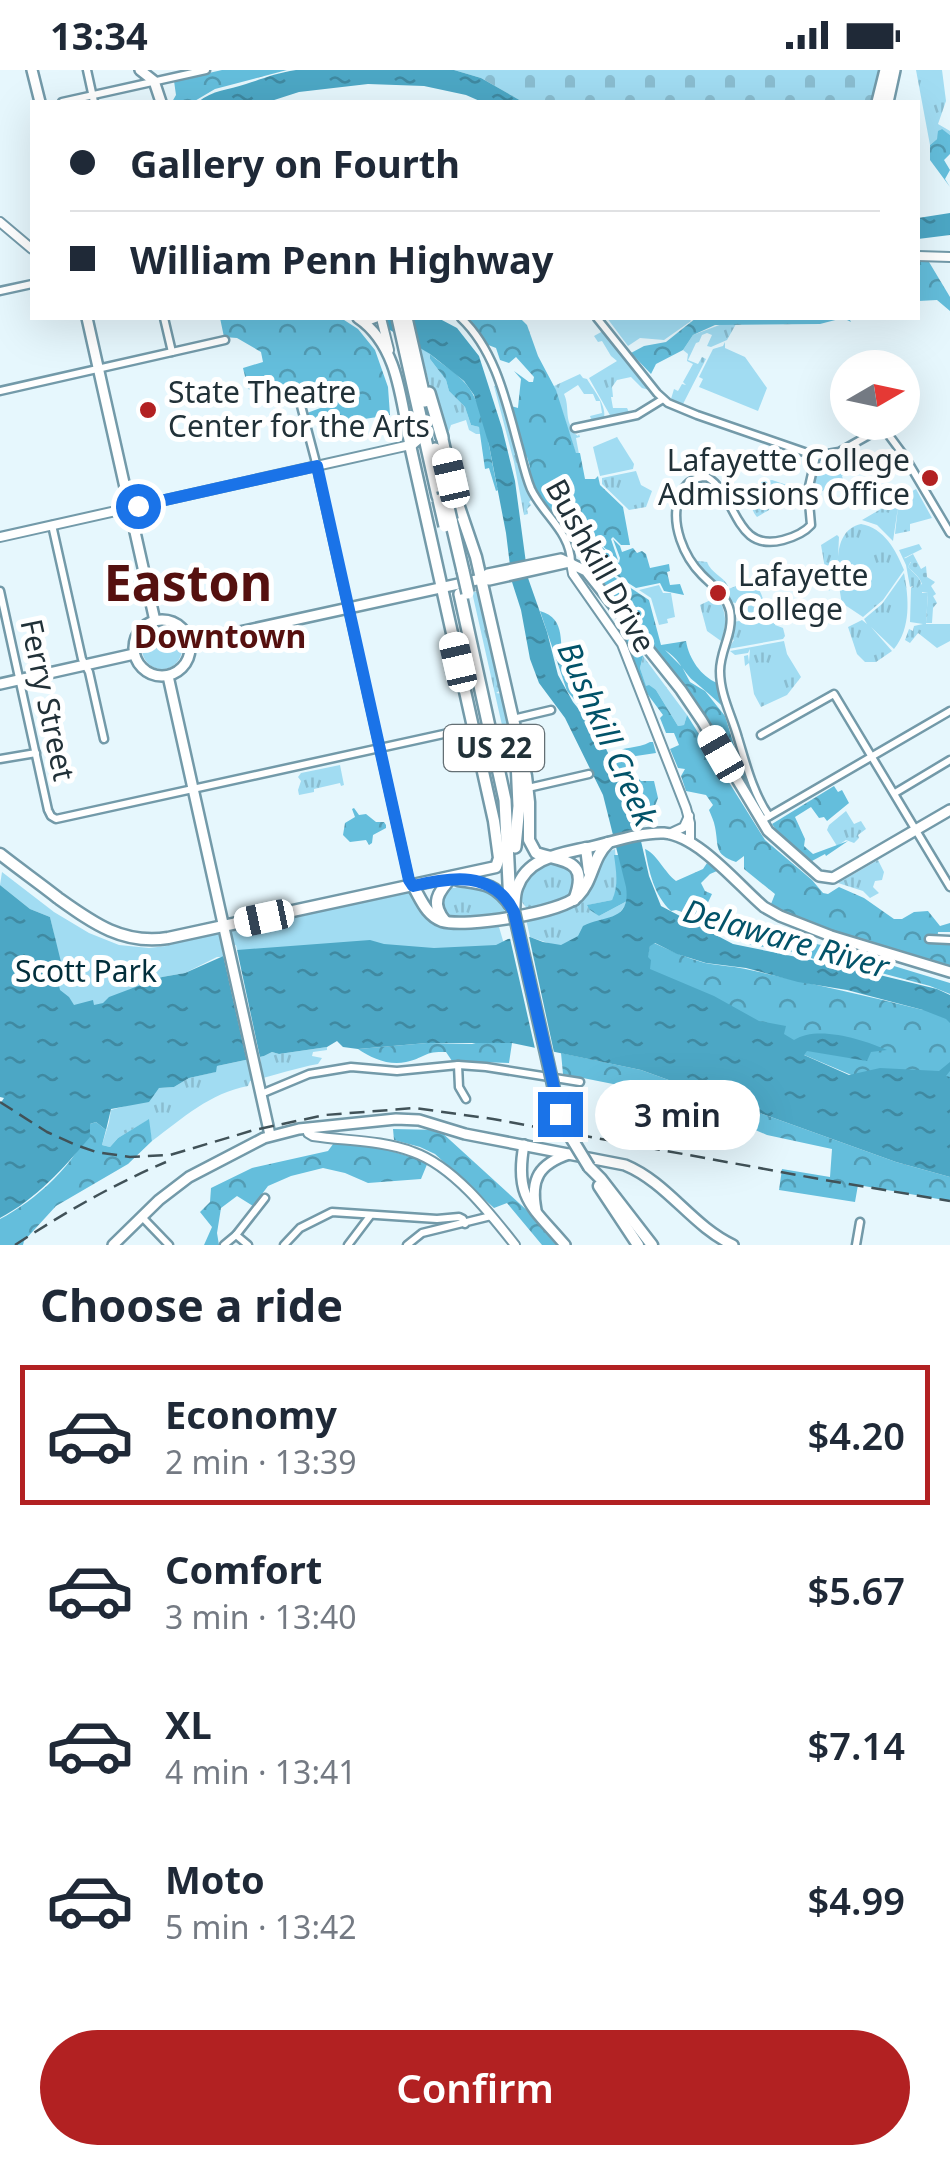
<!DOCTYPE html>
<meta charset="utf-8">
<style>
body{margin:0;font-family:"Noto Sans",sans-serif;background:#f6f6f7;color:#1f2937;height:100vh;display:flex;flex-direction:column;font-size:38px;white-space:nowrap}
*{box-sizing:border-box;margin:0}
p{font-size:32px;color:#747a83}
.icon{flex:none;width:55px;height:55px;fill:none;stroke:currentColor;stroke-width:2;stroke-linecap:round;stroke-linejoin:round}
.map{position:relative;height:1175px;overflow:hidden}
.drawer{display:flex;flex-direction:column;background:#fff;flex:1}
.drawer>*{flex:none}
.guide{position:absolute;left:30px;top:30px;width:890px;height:220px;border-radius:0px;box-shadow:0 10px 40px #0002;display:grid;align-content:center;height:220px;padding:0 40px;background:#fff}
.needle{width:65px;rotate:81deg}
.buttons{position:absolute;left:830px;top:280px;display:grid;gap:20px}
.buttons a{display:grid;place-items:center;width:90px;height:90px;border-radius:50%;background:#fff;box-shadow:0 10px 40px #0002;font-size:50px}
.end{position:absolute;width:45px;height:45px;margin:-22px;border:12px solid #1a73e8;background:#fff;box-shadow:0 0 0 5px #fff}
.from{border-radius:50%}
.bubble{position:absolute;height:70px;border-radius:35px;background:#fff;box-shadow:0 10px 40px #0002;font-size:32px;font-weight:600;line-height:70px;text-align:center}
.car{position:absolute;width:30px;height:60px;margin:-30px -15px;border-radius:12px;box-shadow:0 0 8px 2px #0007;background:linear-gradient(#fff 24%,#345 0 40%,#fff 0 76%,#345 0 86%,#fff 0)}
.guide b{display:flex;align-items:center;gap:35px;height:95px;font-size:38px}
.guide b+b{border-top:2px solid #e0e1e3}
.guide i{width:25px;height:25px;background:#1f2937}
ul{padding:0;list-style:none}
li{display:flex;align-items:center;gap:30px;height:140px;margin:0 20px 15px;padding:0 20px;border:5px solid transparent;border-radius:0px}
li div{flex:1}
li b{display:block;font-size:38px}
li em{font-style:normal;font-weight:600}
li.active{border-color:#b22122}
li>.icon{width:90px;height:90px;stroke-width:1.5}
h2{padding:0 40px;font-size:45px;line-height:120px}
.cta{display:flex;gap:20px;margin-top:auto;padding:20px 40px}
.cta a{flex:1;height:115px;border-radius:60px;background:#b22122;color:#fff;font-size:40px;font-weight:600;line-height:115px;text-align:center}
.status{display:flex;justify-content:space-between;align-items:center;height:70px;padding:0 50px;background:#fff;direction:ltr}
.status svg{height:28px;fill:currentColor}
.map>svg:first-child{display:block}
</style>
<div class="status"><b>13:34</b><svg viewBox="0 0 49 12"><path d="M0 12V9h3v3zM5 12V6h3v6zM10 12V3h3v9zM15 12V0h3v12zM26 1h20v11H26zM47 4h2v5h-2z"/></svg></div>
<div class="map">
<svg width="950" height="1175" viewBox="0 0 950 1175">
<defs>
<pattern id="grass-tufts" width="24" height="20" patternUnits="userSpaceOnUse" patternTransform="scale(2.5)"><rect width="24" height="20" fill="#a1dcf2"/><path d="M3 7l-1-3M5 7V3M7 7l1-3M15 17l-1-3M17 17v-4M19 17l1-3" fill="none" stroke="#8abdd0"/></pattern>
<pattern id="forest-crowns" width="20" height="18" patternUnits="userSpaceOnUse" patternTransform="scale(2.5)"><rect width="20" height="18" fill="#64bedc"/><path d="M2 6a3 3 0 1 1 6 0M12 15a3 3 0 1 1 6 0" fill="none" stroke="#529bb3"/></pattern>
<pattern id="cemetery-stones" width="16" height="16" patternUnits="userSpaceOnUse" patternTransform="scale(2.5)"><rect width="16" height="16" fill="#a1dcf2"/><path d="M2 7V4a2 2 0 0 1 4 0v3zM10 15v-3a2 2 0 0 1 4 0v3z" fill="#8abdd0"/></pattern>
<pattern id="garden-dots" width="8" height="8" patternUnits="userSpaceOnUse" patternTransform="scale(2.5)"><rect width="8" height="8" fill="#a1dcf2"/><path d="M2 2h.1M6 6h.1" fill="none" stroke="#8abdd0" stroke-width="1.8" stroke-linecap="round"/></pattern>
<pattern id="water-ripples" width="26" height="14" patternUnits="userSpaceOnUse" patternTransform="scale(2.5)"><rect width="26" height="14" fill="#4ca7c5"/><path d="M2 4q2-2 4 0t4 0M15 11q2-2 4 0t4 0" fill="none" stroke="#3f89a1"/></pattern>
</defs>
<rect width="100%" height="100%" fill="#e6f7fd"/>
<g fill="url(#grass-tufts)">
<polygon points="916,0 942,0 946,31 938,54 950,61 950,65 941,59 937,69 930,75"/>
<polygon points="722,254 736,254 727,270 711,277 707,276 712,265 707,263 702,265 699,272 696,273 688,290 698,294 702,287 706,289 683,334 671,329 674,319 678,321 682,314 686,315 683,312 693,294 687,291 688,284 683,280 693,265"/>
<polygon points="603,261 649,320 642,318 631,307 617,310 612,317 613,327 611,327 613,338 627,338 629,342 611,347 589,308 617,291 611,286 602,271 598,272 594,266"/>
<polygon points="419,276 430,284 430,289 446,310 449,321 465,337 471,355 479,357 481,364 476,364 469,360 466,350 451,355 449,361 443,362"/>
<path d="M580,304L583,308L587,309C594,321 607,335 604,349L592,352L590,346L602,343L600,331H596L593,324H584L578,315L564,324C570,337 564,349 574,361V363L578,366L579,364L580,367L576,368L579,384H576L554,316Z"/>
<polygon points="497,315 526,412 534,427 529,432 531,435 527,439 528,444 524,445 514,392 494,316"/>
<polygon points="617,367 634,394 633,399 600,406 593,377"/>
<path d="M824,389V392L837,393L840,389L848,402L842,406L843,409L819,423L817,420L812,423C811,412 814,396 824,389Z"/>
<polygon points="636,401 641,415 652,421 646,437 629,440 602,414 602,408"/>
<path d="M772,410L796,418L794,427L777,432L774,423L768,424L769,440L757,447C751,441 747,423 750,415Z"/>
<polygon points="916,419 932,448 910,454 910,461 895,464 898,437 893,471 877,455 862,450 898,429 898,437 902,427"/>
<path d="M861,454C884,458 896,480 904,500L883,530L863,547L842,533C838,509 829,461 861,454Z"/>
<polygon points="837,465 839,467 837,508 829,521 821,475"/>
<path d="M919,474L922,479L904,488L911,491L908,497C916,506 923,508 922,523L928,522L926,554H950V571L937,578L918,563L910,573L905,570L909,559L913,561L914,556L923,554L910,552L911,518L913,516L910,517L906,495L899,480Z"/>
<path d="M699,491L707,492C711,503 723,506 728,516L726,520L741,514L757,516C765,528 764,542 776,552L775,555L783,558L785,566L783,569L728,579L734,570L730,568L733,552L739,551L736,533L729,532L723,522L724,520L721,521L695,493Z"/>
<path d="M904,503C909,529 911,558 894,579L871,557L892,581L876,592H865L857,584L848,557L862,550L867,554L864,549L882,534Z"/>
<polygon points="659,515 663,523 671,523 675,547 667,549 668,553 659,555 651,528 639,520"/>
<polygon points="472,522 479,522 501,620 496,623 503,624 512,666 515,713"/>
<path d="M717,527C727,541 727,555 721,571L707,561L700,535Z"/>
<polygon points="784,571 787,584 801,607 787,625 761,637 754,624 749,593 745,596 744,586 748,585 749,592 750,579 748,583 735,585 730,581"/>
<polygon points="643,586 687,645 684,655 678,656 656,620 646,617 640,598"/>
<polygon points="340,695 344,715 341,716 340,713 314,719 314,722 299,725 298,720 301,711 298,707 301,703"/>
<polygon points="846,741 854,754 861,751 866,759 858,765 859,768 854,773 846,770 837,776 827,760 829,755"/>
<path d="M615,779L617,806L616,823L612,830L588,835L599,846L629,830L618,845L566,879L530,867L526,849C544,845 567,843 581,832C599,816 593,787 615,779Z"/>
<polygon points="878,790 884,802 882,810 875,811 873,817 879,823 870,828 863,821 838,813"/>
<path d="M550,793L569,796L576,809L572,824L554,834L530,840C506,825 533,800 550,793Z"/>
<path d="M473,816C491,820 501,827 506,845L452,849L445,846L439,826L452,818Z"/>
<path d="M327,977V980L313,982L312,986L322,988L318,994C295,998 274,1006 250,1011L248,1016C210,1023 183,1048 152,1071L148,1050L118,1068L110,1077L102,1075L109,1052L111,1040L129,1035L159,1018L174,1017L189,1008L215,1002L217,996L264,986L272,982L279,984Z"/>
</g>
<g fill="url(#forest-crowns)">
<polygon points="222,0 287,0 215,19 193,32 172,32 176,25 174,11"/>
<polygon points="942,59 950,65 950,84 944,90 950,100 945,109 950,117 930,90 930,75 937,69 938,61"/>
<polygon points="926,190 929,192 950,227 950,241 937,230 918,231 918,191"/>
<path d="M220,248H341L358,259L375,280L388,317L390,345L358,350L357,357L342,358L335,350L324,352L322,348L309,351L307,343L323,337L320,329H301L264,334C261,325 258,321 248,319L243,298L263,292L261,282L237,268L224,267Z"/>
<path d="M462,248H520L527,255L538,286L556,320L576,383H580L585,409H595L598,406L600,415L623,437L630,475H621L613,467L611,469L618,490L597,471L594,473L604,494L603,497L587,488L582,481L570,460L550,440L539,425L528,402L530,397L527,387L523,384L510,339L511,336L518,338C519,327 520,318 521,309L514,301L529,312H533L534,307L516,287L509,293L500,290L496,278L483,273Z"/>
<polygon points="696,248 849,248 851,252 843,248 820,254 715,255 693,265 683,280 656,294 651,304 631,283 644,276 666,272"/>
<path d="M430,284C441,294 456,302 466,314C487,339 490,389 498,420L496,421L489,398L485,399L479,357L471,355L465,337L449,321L446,310L430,289Z"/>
<polygon points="613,469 620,476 622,482 633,478 637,483 642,481 646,484 650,498 669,494 670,501 667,502 670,515 680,514 684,525 664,521 660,513 636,518 605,498 606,495 596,474 598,473 619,493 620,488"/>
<path d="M593,493L649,530L661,575L686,571C689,589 701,606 717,613L721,635C713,627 704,620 695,612C683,603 681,590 665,580L682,597L690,612L705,621L725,646L739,691H741L755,731L762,742L689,624L591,500L596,499Z"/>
<path d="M540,541C568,549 558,575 564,597C572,620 588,633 607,646L611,667L604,669L586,643L567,621Z"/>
<path d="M625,563L643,586L640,598L646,616L649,615L656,620L678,656L684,655L687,645L765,770L812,810L823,823L828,824L839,817L864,828L894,849H902L914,842L928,841L940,856L950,853V862H938L937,873L950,874V899L822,859L785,844L771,834L775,824L744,799V786L736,792C713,784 719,776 715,757C714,751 711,745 709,740L713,735L706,725L686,721L681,706L685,699L678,698L670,679L679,675L674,663H666L660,648L663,645L643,618L621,567Z"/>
<path d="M650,672H653L656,683L636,686L629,690L631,701L641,711H654L658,728L655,736L644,738L641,724L633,726L635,736L633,737L612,684C622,676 638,679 650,672Z"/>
<polygon points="834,716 838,722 842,720 849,733 827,751 824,747 819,748 811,737 795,747 805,769 804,776 813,784 848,771 826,786 825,784 812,791 779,764 772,754"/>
<polygon points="354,738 359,745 366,744 376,752 384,752 386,755 386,758 373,765 372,773 369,775 366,770 350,772 343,765 345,753 355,747 352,739"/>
<path d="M645,779C656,783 665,803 676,811L703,799L707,793L717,801L710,804L701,813L705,821L712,824L702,845C725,846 742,852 758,869L775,867L779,859L784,868L813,877L816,874L828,876L950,913V924L930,916L840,892L816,890L802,884L743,873L730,862L696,854L691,851L688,844L676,840L671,841C654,825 649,802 645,779Z"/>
<path d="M614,785H619L627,803L629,830L599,846L590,840L587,835L612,830C619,816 616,800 614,785Z"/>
<path d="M654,873C671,881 687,888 705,893C720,896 735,896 750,900C808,913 865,925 923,940L934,939L950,946V1016L889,1021L776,973L643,907L650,875Z"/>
<path d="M483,971L512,973L509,993L452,991L446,982C423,981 425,988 406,992C389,996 371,988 358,979L427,973L472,974Z"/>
<polygon points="561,983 641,1000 896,1092 950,1107 950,1131 858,1115 855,1132 779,1120 782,1099 830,1107 832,1079 767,1065 678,1027 563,1004"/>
<path d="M149,1049L152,1071L128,1094L56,1136L24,1171L23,1175H0V1149C35,1131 79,1092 90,1054L96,1052L106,1060L102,1075L110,1077L118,1068Z"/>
<polygon points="393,1059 439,1060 542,1154 559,1175 542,1175 507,1133 494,1138 435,1084 420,1077 394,1070"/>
<polygon points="336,1070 374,1076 428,1092 421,1109 368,1113 345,1103 323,1098 291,1106 268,1116 253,1136 237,1126 221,1138 217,1163 219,1175 204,1175 212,1157 200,1142 210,1132 211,1118 252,1098 328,1081"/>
</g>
<polygon fill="url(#cemetery-stones)" points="454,0 879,0 871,32 523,32 481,8"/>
<g fill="#a1dcf2">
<polygon points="607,248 689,248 691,251 664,270 640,268 628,276"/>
<polygon points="725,272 725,278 745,287 767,318 758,341 699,317 703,309 699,307 713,279 723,276"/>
<circle cx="162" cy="579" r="20"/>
<polygon points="2,802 54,842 89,863 119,875 149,878 166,876 224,856 413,816 435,847 497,850 506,881 217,887 185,903 162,907 104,933 74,944 60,937 54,864 50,847 30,839 0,815"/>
</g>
<path fill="url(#garden-dots)" d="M913,484L921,499L926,496L927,507L935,512L931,516L936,524L933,526L937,533L933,538L932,553H926L928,522H919L918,517L922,514C919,506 914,503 908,497L911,492L908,493L904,489Z"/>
<g fill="url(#water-ripples)">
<path d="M296,0H454L481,8L523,32H482L466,25L424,16L368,14L299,22L268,32H198C213,20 228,20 246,14C265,8 276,3 296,0Z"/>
<polygon points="950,143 950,165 918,169 918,148"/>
<path d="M370,248L440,249L457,258L479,286L502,358L515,411L528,508L547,562L558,605L573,632L599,664L627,723L635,745L649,806L661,836L733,874L851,898L937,919L950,925V953L946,949L923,940L847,920L798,912L746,898L706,893L677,884L655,873L650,876L648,887L651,890L650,899L714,926L759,951L786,956L784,964L794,970C817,955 862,969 887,980L871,982L867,991L807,981L804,985L849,1005L880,998L939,1001L950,992V1001L946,1006L950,1007V1107L896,1092L641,1000L512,973H427L358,979L343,977L337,971L327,977L279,984L272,982L264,986L217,996L216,1002L189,1008L174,1017L159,1018L149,1032L111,1039L106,1060L96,1052L90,1054V1067C64,1098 36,1129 0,1148V1034L4,1028L0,1027V815L30,839L50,847L61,892L58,911L60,920L69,927L74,935L93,930L94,935L103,933L109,927L162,907L185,903L237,880L370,870L384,874L434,878L496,875L508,869L530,867L543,872L561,875L578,866L583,856C605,845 631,852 626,817L603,725L565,648L539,613L530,589L521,540L512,512L506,463L489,375L474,325L464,311L430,284Z"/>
</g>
<g fill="#e6f7fd">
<polygon points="528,862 555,987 536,983 509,864"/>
<polygon points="236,875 261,992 248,996 222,880"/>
</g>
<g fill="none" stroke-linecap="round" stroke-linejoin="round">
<defs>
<g id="minor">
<polyline points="87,0 94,32"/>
<polyline points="62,32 206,0"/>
<polyline points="0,221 32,214"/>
<polyline points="164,248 172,282"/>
<path d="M461,248C497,282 507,336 520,382C523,394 526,407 531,419C543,445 571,462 571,493"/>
<polyline points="597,248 657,323 668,333 697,345 816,386 839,382 878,360 885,360 905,387 950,463"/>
<polyline points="0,321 225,270"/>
<polyline points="300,332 315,389 409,810 412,815"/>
<polyline points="575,358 637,345 663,329"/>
<polyline points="52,455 82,589 89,602 104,669"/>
<polyline points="0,521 48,740 51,746 56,749 471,658"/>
<polyline points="513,649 551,640"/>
<polyline points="761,665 834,624 950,817"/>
<polyline points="0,689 36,683"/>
<polyline points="528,718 589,704"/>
<polyline points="895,723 950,690"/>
<path d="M769,746C753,723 746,694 738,668C732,646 720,625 720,601C720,580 734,563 730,541C726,525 714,517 702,505C684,487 670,454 679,428C684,414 692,407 707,407C738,426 734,483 783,470C794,467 804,463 811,455L808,421L816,386"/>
<polyline points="766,748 950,641"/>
<polyline points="929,869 950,870"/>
<polyline points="458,995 459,1017 466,1029"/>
<polyline points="261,1024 309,1004 351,997 397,1001 458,995 486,997 580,1012"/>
<polyline points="142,1147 169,1175"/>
<polyline points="236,1165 248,1175"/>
<polyline points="224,1175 236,1165 265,1128"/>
<polyline points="284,1175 300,1158 332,1142 437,1149 459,1147 463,1149 465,1154"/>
<polyline points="348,1175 370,1146"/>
<polyline points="407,1175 422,1163 491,1146"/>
<polyline points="856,1175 860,1152"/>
</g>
<g id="tertiary">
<polyline points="0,152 32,179"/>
<polyline points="918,186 950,187"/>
<polyline points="381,248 389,280"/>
<polyline points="364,252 375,248"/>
<polyline points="0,467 410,375"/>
<polyline points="571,493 573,504 622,574 686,738 690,753 690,772"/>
<polyline points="669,764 684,757 689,746"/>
<path d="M307,1058L308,1063L313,1066C345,1071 382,1070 413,1082C453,1096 489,1142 515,1175"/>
</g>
<g id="secondary">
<polyline points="140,0 154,11 161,32"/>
<path d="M358,248C398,275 401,330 410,375"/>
<path d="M586,778C610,773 639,762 664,763C699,766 738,815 764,837L780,846L831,866L950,902"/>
</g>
<g id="primary">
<polyline points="32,0 40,32"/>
<polyline points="87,248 155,551"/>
<polyline points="481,509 488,504 561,489 586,501 681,620 702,651 768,761 819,806 833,808 950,740"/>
<circle cx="162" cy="578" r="28"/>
<polyline points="189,573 481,509 489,510 569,492"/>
<polyline points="168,606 270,1065"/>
<polyline points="0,614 134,584"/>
<path d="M524,1075C514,1129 533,1137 565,1175"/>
<path d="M536,1140C530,1109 539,1094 569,1084"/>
<path d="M113,1175L159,1130L189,1107L264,1068L299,1059L396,1049L419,1050L465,1064L625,1095C668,1113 692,1156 733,1175"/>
</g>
<g id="trunk">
<path d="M442,367L455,425L476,487L526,706L529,732V770L536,783C564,792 590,789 574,830"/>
<path d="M0,784C19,799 39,813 58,828C93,853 123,875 168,868L496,797L499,788L494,751L410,375"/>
<path d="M458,810C484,814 494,813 511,836"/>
<path d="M413,816C421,829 426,845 442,851C465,858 561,843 578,826C593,811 592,788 608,773"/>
<path d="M514,842C515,834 514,825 517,818C527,788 559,784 586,778L589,802"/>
<path d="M445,851C430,833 438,822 452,807"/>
<polyline points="589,1097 601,1109 652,1175"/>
<polyline points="599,1116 638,1175"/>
</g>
<g id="motorway">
<polyline points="878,32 886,0"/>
<polyline points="887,32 894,0"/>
<polyline points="398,248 438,426"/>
<polyline points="406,248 425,331"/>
<polyline points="429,323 442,367"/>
<polyline points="410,375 417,369 415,354"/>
<polyline points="435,379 444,420"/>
<polyline points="451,450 463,501"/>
<polyline points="460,524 505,730 510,834"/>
<polyline points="473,658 481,669 491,689"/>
<polyline points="515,777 519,736 516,667"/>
</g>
</defs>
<use href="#minor" stroke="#739aa9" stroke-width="11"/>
<use href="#tertiary" stroke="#739aa9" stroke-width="12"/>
<use href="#secondary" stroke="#739aa9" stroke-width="14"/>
<use href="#primary" stroke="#739aa9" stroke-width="14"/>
<use href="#trunk" stroke="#739aa9" stroke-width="15"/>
<use href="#motorway" stroke="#739aa9" stroke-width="16"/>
<use href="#minor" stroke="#fff" stroke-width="6"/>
<use href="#tertiary" stroke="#fff" stroke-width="8"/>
<use href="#secondary" stroke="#fff" stroke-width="9"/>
<use href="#primary" stroke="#fff" stroke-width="9"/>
<use href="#trunk" stroke="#fff" stroke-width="10"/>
<use href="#motorway" stroke="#fff" stroke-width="11"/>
<g stroke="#415258" stroke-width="2.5" stroke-dasharray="15 8" stroke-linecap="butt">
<polyline points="0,1032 47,1062 76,1075 96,1082 130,1087 170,1085 254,1060 325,1045 415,1038 493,1049 819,1109 950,1131"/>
<path d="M15,1175C64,1143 112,1115 166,1092"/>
</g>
<defs>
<polyline id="trunk-bridge" points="514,842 558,1037 572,1069 589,1097"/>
<g id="motorway-bridge">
<polyline points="444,420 451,450"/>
<polyline points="439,430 445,456"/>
<polyline points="463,501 468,523"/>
</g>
</defs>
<use href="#trunk-bridge" stroke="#739aa9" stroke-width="15" stroke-linecap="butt"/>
<use href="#motorway-bridge" stroke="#739aa9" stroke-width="16" stroke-linecap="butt"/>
<use href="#trunk-bridge" stroke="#fff" stroke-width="10"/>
<use href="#motorway-bridge" stroke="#fff" stroke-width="11"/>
</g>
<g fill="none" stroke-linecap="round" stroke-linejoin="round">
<path stroke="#1a73e8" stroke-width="12" d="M138,436L317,396L409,810L413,816C451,807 493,800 514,842L560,1044"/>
</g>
<g fill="#b22122" stroke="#fff" stroke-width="4">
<circle cx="148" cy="340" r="10"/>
<circle cx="930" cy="408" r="10"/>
<circle cx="718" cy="523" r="10"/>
</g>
<g text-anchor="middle" stroke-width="10" stroke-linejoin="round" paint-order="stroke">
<rect fill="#fff" stroke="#646f74" stroke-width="2.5" x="444" y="655" width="100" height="46" rx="8"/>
<g font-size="28" font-weight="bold" fill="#213138">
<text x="494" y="688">US 22</text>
</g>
<g font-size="30" fill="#213138" stroke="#fff" text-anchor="start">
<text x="168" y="333">State Theatre<tspan x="168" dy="34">Center for the Arts</tspan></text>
<text x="910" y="401" text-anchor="end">Lafayette College<tspan x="910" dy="34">Admissions Office</tspan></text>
<text x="738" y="516">Lafayette<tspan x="738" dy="34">College</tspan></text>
</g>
<g font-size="30" fill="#213138" stroke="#fff">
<text transform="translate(600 496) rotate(61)" y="10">Bushkill Drive</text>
<text transform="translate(47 630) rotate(78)" y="10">Ferry Street</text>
</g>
<g font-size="30" fill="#022e3b" stroke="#fff">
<text x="86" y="912">Scott Park</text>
</g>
<g font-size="32" font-weight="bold" fill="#55100f" stroke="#fff">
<text x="220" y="578">Downtown</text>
</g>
<g font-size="32" font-style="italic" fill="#025369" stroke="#fff">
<text transform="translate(607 664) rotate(66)" y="11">Bushkill Creek</text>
<text transform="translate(786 869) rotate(16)" y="11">Delaware River</text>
</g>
<g font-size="50" font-weight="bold" fill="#55100f" stroke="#fff">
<text x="188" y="531">Easton</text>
</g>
</g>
</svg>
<div class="buttons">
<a><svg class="needle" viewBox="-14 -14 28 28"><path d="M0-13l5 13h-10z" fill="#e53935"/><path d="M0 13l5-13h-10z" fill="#747a83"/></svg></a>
</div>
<i class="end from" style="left:138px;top:436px"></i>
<i class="end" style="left:560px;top:1044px"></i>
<div class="bubble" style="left:595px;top:1010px;width:165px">3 min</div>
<i class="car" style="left:451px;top:408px;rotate:347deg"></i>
<i class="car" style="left:458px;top:592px;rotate:347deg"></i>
<i class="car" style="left:721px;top:684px;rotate:330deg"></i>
<i class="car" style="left:264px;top:848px;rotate:258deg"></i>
<div class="guide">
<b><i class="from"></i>Gallery on Fourth</b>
<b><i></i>William Penn Highway</b>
</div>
</div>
<section class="drawer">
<h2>Choose a ride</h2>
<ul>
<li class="active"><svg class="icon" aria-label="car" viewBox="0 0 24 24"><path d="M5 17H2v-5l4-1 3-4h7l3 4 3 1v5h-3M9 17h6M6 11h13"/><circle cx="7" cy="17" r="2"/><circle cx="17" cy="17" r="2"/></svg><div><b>Economy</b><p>2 min · 13:39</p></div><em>$4.20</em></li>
<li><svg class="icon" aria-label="car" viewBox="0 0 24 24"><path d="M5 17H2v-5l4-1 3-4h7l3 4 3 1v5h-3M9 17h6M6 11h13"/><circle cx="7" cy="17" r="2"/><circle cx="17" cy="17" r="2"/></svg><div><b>Comfort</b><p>3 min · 13:40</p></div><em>$5.67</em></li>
<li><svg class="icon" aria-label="car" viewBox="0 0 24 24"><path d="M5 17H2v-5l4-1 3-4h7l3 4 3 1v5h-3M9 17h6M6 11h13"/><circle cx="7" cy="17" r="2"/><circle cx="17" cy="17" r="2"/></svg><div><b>XL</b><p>4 min · 13:41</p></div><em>$7.14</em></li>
<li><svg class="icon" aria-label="car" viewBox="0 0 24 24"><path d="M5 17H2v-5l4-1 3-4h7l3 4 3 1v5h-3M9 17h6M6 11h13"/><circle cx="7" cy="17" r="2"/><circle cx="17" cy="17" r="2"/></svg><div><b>Moto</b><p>5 min · 13:42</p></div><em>$4.99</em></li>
</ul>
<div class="cta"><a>Confirm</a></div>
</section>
